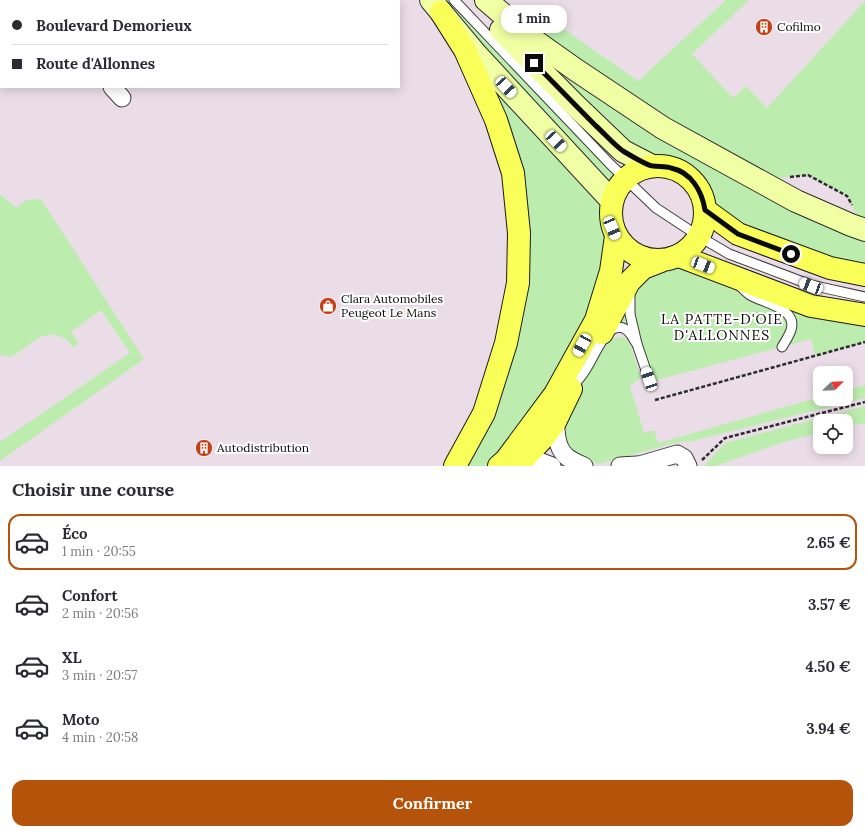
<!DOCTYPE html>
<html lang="fr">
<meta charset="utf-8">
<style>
body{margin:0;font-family:Lora,serif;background:#f2f2f3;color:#2b2b33;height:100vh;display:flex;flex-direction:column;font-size:15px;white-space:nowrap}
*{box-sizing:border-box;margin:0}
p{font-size:13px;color:#7c7c81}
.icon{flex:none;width:22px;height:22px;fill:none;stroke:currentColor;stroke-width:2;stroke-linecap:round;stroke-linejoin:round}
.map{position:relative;height:466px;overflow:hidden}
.details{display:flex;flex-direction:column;background:#fff;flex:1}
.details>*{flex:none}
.banner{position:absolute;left:0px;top:0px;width:400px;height:88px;box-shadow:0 2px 10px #0003;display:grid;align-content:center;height:88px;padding:0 12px;background:#fff}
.needle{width:26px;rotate:67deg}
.fabs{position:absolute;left:813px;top:366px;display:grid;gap:8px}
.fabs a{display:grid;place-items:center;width:40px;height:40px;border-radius:8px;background:#fff;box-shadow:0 2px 10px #0003;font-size:20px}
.end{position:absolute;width:18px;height:18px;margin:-9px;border:5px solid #0a0a0a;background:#fff;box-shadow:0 0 0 2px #fff}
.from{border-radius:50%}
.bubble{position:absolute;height:28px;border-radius:12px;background:#fff;box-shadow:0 2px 10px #0003;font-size:13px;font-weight:700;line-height:28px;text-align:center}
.car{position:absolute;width:12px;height:24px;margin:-12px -6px;border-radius:5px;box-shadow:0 0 3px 1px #0007;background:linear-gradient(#fff 24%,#345 0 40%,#fff 0 76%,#345 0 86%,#fff 0)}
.banner b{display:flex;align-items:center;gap:14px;height:38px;font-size:15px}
.banner b+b{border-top:1px solid #e1e1e2}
.banner i{width:10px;height:10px;background:#2b2b33}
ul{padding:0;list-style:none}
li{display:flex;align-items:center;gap:12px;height:56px;margin:0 8px 6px;padding:0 4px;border:2px solid transparent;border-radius:12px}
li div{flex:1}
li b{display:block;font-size:15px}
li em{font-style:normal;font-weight:700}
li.active{border-color:#b45309}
li>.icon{width:36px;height:36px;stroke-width:1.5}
h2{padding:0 12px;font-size:18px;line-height:48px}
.primary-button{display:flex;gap:8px;margin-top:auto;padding:8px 12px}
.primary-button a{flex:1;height:46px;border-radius:12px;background:#b45309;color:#fff;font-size:16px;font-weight:700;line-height:46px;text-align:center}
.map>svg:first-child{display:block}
</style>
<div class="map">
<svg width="865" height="466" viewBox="0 0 865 466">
<rect width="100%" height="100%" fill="#fdffe8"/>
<path fill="#ebdde8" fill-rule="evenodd" d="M0,0H865V466H0ZM1,1H399V87H1ZM820,373H846V399H820ZM820,421H846V447H820Z"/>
<g fill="#bdedae">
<path d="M436,0H448L462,9L625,179C612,195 608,207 612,228L596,320L499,466H455L506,343L513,174Z"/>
<polygon points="472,0 486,0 576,70 865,230 865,275 738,234 704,201 700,192 695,183 688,177 678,170 661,166 575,105"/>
<polygon points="726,0 749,0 692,54 733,98 746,86 767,108 865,1 865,222 859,220 847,195 808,175 776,178 686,130 581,64 542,34 554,22 638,81"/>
<polygon points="0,194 16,208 27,200 41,199 144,359 0,461 0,442 130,353 101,310 71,332 79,343 74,348 65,338 51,334 40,337 12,357 0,355"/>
<polygon points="671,259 865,315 865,342 815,355 811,339 650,382 628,331 614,328 629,282"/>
<path d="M622,337L629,340L641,378L630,386L644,433L654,430L658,443L820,397V399H846V390L865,385V398L692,441L675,443L599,464C590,462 574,457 569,450C566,446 563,430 561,425L583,381L605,347L614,338Z"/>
<polygon points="865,406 865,423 846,427 846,421 820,421 820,433 784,442 716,466 704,466 725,443"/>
</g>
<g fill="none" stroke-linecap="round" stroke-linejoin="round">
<defs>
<g id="service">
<polyline points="454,0 610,164 656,208 700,237 729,254 811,285 865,297"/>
<path d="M740,286C743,289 746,292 750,295C763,303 798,308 791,330C789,336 785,342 782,347"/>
<polyline points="630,292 630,314 637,344 650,382"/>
<path d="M571,389C576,382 582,376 586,369C594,358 606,322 623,328C630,330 633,339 637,344"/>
</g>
<g id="minor">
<polyline points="26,0 27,1"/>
<polyline points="112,87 122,98"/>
<path d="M555,422C556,427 556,432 557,438C560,455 569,460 584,466"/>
<polyline points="522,460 536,460 552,466"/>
<polyline points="620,466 637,465"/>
<polyline points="636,466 677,454 684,458 688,466"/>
</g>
<g id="secondary">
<polyline points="431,0 476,54 612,201"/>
<polyline points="486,0 528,36 576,70 663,128 796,201 851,225 865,230"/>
<polyline points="501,30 575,105 623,151 652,166"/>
</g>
<g id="primary">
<polyline points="441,12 465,50 496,120 513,173 519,233 518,283 506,343 484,413 455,466"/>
<circle cx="658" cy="213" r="47"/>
<polyline points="705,210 738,234 830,268 865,275"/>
<polyline points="679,256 811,306 865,315"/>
<polyline points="602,333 629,282 643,268 661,261"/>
<polyline points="499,466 506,460 555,394 596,320 611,271 616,236"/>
<polyline points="517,466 545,436 555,422 571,389"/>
</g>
</defs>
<use href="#service" stroke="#3d3d3d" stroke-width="11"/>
<use href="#minor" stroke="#3d3d3d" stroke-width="19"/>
<use href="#secondary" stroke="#2c2c2c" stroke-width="24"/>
<use href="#primary" stroke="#1b1b1b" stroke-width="24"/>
<g stroke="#2c2c2c" stroke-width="2.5" stroke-dasharray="4 2" stroke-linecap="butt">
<polyline points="790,177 808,175 847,196 852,205"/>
<polyline points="655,400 865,342"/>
<polyline points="702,460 725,438 865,402"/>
</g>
<use href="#service" stroke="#fff" stroke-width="9"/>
<use href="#minor" stroke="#fff" stroke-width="17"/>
<use href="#secondary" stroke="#f0ffa3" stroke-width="22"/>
<use href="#primary" stroke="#f9ff58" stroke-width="22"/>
</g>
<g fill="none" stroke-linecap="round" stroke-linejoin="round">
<path stroke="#0a0a0a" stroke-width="5" d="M534,63C555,84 575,105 596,126C604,133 614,145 623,151C628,154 648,166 653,166C659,167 665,166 671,168C691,172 702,191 705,210L738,234L791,254"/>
</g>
<defs>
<symbol id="building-disc" viewBox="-11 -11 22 22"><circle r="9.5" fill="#c63f16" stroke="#fff"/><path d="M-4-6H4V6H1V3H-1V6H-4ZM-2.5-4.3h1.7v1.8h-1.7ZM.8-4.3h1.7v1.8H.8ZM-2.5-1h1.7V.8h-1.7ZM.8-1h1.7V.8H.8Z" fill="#fff"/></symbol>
<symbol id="shop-disc" viewBox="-11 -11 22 22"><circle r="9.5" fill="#c63f16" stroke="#fff"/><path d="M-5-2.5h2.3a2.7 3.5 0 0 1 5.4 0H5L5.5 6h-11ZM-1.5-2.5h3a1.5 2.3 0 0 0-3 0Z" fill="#fff"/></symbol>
</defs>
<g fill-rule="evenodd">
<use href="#building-disc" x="754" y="17" width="20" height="20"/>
<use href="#shop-disc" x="318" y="296" width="20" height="20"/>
<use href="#building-disc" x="194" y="438" width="20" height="20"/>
</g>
<g text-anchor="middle" stroke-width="4" stroke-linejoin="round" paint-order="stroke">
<g font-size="12" fill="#0a0a0a" stroke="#fff" text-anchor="start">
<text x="777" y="31">Cofilmo</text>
<text x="341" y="303">Clara Automobiles<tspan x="341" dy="14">Peugeot Le Mans</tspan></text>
<text x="217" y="452">Autodistribution</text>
</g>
<g font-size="14" letter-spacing="1" fill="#0a0a0a" stroke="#fff">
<text x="722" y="324">LA PATTE-D'OIE<tspan x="722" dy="16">D'ALLONNES</tspan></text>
</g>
</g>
</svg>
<div class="fabs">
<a><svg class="needle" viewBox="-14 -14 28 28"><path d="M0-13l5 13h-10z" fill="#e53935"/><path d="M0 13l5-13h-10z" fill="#7c7c81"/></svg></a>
<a><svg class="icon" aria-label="locate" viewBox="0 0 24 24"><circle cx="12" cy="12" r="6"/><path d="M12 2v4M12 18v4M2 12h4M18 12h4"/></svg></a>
</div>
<i class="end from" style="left:791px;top:254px"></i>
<i class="end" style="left:534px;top:63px"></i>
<div class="bubble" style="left:501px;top:5px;width:66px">1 min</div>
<i class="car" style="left:506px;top:87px;rotate:137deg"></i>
<i class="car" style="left:556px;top:141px;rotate:137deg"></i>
<i class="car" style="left:612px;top:228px;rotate:157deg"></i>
<i class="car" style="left:703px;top:265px;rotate:111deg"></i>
<i class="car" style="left:811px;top:286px;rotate:291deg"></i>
<i class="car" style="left:582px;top:345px;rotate:209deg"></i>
<i class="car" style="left:649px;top:379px;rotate:341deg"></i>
<div class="banner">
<b><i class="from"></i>Boulevard Demorieux</b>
<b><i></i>Route d'Allonnes</b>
</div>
</div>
<section class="details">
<h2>Choisir une course</h2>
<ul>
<li class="active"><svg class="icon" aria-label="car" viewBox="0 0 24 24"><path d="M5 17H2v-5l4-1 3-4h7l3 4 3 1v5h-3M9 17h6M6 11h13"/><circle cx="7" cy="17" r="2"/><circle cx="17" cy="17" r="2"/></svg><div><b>Éco</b><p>1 min · 20:55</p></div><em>2.65 €</em></li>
<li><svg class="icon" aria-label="car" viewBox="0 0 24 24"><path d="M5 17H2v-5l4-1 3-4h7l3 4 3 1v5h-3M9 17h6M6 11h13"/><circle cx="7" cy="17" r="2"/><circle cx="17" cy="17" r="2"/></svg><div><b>Confort</b><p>2 min · 20:56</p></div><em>3.57 €</em></li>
<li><svg class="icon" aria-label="car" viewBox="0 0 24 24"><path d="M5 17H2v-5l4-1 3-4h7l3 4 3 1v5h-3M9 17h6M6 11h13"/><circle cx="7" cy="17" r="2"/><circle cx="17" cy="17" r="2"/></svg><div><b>XL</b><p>3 min · 20:57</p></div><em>4.50 €</em></li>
<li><svg class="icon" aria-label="car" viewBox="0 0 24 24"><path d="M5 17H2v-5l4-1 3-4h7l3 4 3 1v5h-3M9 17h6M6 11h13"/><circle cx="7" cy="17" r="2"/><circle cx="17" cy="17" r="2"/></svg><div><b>Moto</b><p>4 min · 20:58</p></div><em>3.94 €</em></li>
</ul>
<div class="primary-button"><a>Confirmer</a></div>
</section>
